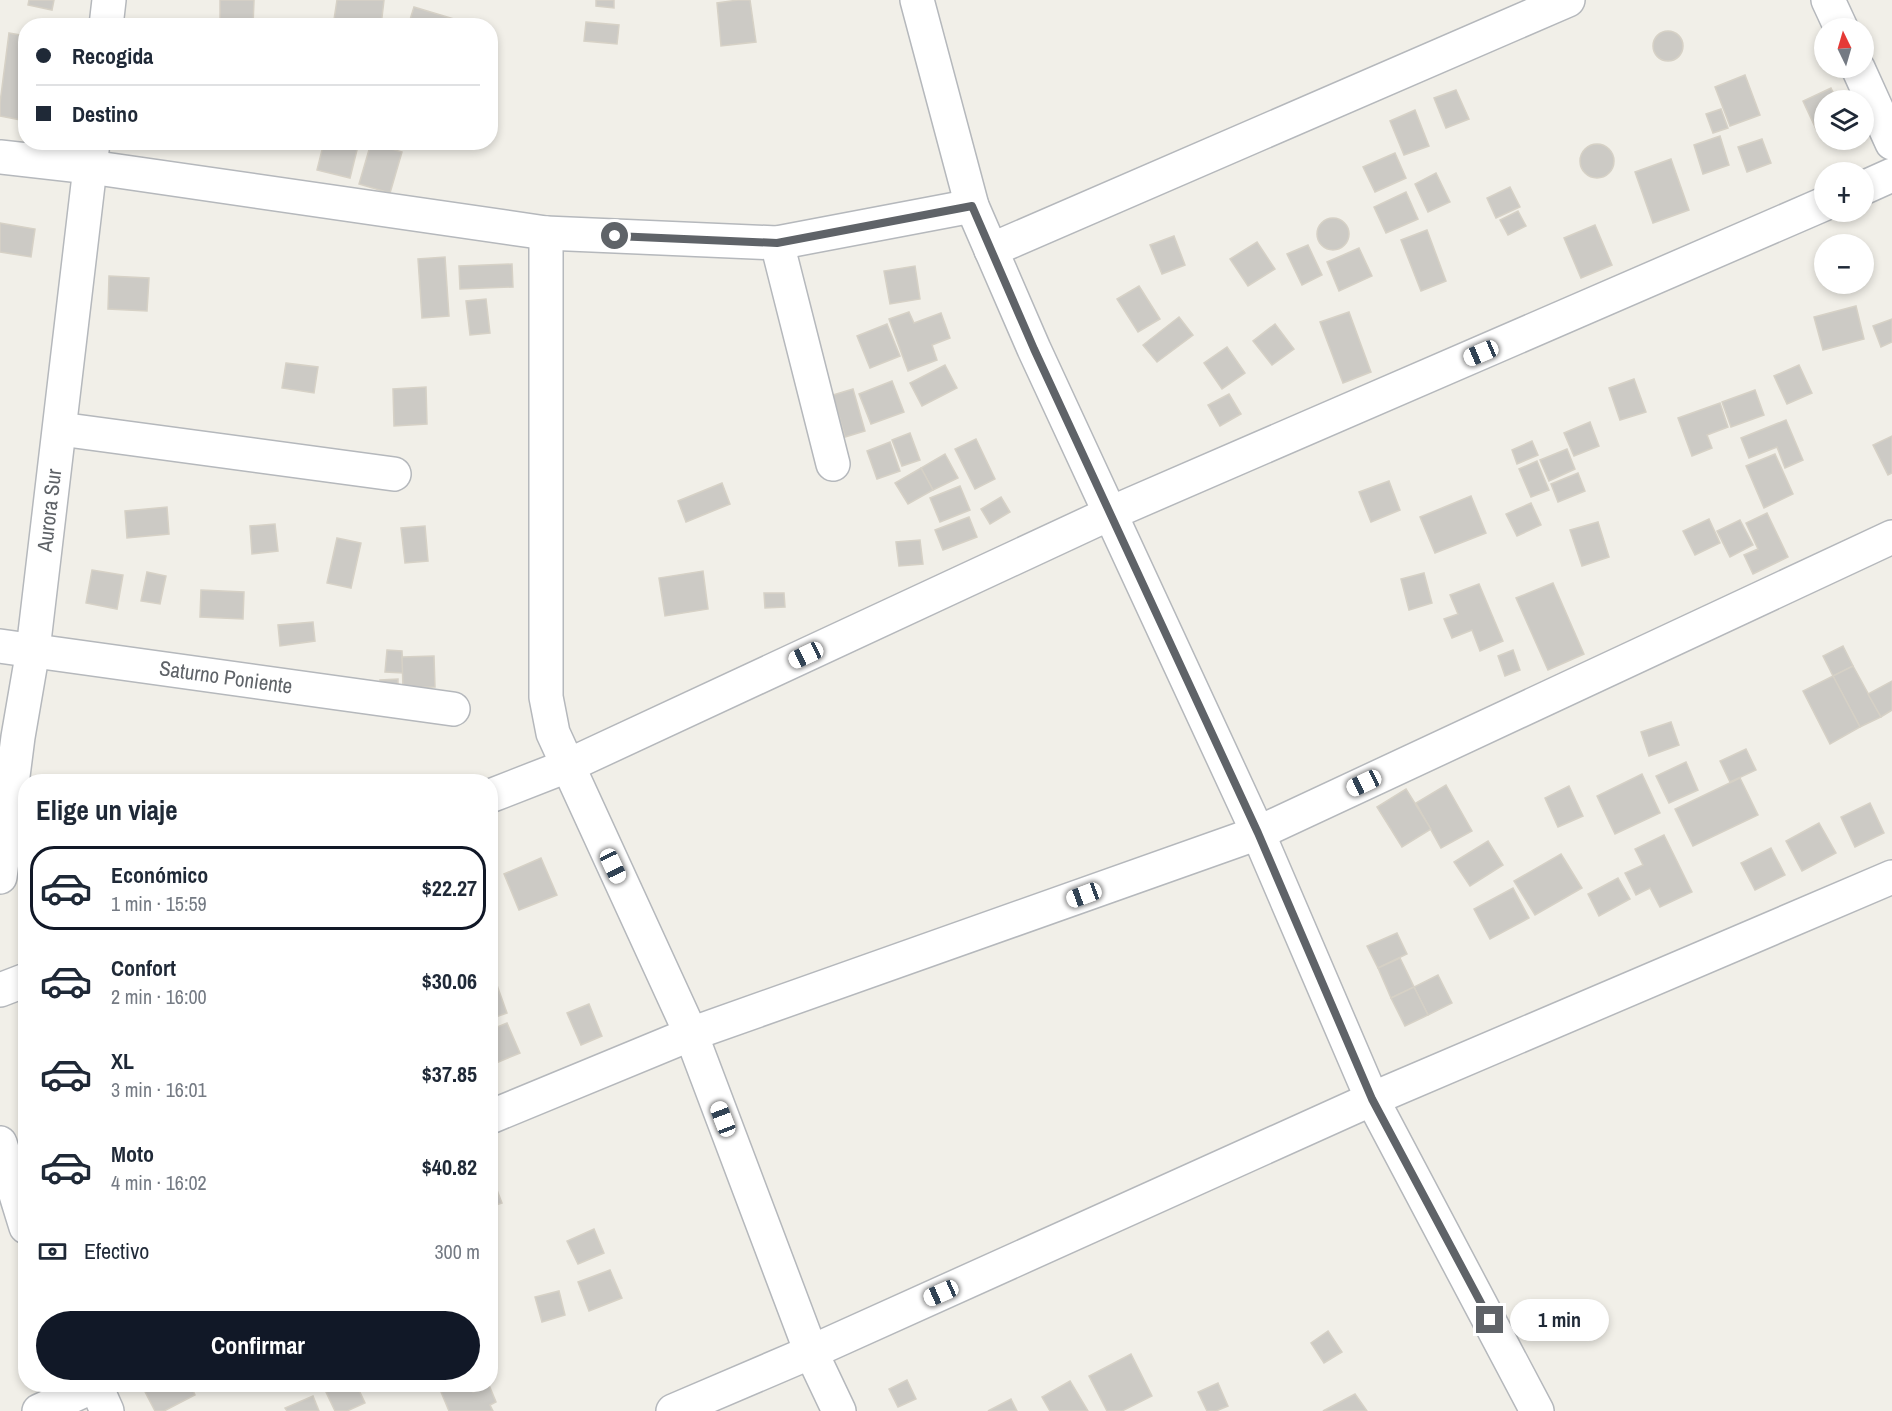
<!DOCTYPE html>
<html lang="es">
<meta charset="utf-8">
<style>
body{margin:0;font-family:"Archivo Narrow",sans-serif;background:#f6f6f7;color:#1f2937;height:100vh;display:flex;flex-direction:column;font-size:22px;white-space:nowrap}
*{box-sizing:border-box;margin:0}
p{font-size:20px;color:#747a83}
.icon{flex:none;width:33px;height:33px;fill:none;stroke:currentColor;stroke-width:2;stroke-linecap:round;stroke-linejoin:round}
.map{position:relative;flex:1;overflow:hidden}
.sheet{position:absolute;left:18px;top:774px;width:480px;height:618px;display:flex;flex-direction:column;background:#fff;border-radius:24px;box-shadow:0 3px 9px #0003}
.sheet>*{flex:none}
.hud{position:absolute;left:18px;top:18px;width:480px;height:132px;border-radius:24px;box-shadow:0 3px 9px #0003;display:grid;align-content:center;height:132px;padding:0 18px;background:#fff}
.needle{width:39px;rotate:355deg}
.buttons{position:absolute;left:1814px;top:18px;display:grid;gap:12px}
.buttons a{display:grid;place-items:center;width:60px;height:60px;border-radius:50%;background:#fff;box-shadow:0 3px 9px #0003;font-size:30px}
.end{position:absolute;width:27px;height:27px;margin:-14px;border:8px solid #5f6368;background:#fff;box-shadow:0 0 0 3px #fff}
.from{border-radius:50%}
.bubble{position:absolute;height:42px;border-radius:21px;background:#fff;box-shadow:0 3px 9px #0003;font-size:20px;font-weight:700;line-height:42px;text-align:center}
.car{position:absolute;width:18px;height:36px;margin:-18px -9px;border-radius:8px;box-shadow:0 0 4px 2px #0007;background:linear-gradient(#fff 24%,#345 0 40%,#fff 0 76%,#345 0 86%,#fff 0)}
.hud b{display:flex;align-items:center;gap:21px;height:57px;font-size:22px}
.hud b+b{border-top:2px solid #e0e1e3}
.hud i{width:15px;height:15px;background:#1f2937}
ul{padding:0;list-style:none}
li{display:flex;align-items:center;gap:18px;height:84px;margin:0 12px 9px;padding:0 6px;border:3px solid transparent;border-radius:24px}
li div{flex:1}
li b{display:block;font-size:22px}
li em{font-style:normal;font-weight:700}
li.on{border-color:#111827}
li>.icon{width:54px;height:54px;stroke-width:1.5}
h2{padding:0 18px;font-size:27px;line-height:72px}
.pay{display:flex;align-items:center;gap:15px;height:66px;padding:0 18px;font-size:22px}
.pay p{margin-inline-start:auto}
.primary-button{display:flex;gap:12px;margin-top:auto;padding:12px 18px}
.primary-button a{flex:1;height:69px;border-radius:36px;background:#111827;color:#fff;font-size:24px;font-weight:700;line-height:69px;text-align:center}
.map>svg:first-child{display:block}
</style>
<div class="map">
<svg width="1892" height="1411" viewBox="0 0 1892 1411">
<rect width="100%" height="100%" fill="#f1efe8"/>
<g fill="#cccac5" stroke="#d6d1c6" stroke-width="1.5">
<polygon points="29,0 54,0 52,10 28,5"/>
<polygon points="220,0 254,0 253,26 220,26"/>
<polygon points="337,0 384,0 381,26 333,26"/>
<polygon points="596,0 614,0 614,8 596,6"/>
<polygon points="738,0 750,0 756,42 721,46 717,3"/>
<polygon points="414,7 464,22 463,26 408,26"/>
<polygon points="586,22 619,25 617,44 584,41"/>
<circle cx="1668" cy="46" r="15"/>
<polygon points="9,33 26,36 26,121 0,116 0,103"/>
<polygon points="1745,75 1760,115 1730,126 1715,87"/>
<polygon points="1831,88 1837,100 1824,100 1824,126 1816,129 1803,101"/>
<polygon points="1456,90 1469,119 1446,128 1434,98"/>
<polygon points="1721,109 1728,128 1713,133 1706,114"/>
<polygon points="1415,110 1429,146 1404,155 1390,121"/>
<polygon points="1720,136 1729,165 1703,174 1694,145"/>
<polygon points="1762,139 1771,163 1747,172 1738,147"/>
<polygon points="324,142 359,142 350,178 317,170"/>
<polygon points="371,143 402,152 390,193 359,184"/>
<circle cx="1597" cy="161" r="17"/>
<polygon points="1395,153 1406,178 1375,192 1363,167"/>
<polygon points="1671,159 1689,210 1653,223 1635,172"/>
<polygon points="1436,173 1450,202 1428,212 1415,184"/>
<polygon points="1510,187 1520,207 1496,218 1487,198"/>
<polygon points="1406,192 1418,219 1386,233 1374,207"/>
<polygon points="1518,211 1526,226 1508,235 1500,220"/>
<circle cx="1333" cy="234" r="16"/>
<polygon points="0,223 35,229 31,257 0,252"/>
<polygon points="1595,225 1612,265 1581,278 1564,238"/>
<polygon points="1427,230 1446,281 1421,291 1401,240"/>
<polygon points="1174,236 1185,265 1162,274 1150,245"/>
<polygon points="1257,242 1275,269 1248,286 1230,259"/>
<polygon points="1308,245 1322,275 1302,285 1287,254"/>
<polygon points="1359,248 1372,276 1339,291 1327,262"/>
<polygon points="445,257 449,316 422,318 418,259"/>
<polygon points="512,264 513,287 460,289 459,266"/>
<polygon points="915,266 920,299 890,304 884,271"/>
<polygon points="109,276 149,278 147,311 108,309"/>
<polygon points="1139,286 1160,319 1138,332 1117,299"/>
<polygon points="486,299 490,333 470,335 466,301"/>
<polygon points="1856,306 1864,339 1823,350 1814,317"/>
<polygon points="909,312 914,323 941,313 950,338 932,345 937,360 908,371 889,319"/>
<polygon points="1349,312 1371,372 1343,383 1320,322"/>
<polygon points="1179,317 1193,335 1157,362 1143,345"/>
<polygon points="1892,319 1892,342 1881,347 1873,326"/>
<polygon points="887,324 900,356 870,368 857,336"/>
<polygon points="1275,324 1294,349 1272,365 1253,341"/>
<polygon points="1227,347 1245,373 1222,389 1204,363"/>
<polygon points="286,363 318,367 314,393 282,388"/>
<polygon points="945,365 957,388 922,406 910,383"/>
<polygon points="1799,365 1812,393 1787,404 1774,376"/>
<polygon points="1634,379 1646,412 1620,420 1609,388"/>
<polygon points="892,381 904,412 871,424 859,394"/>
<polygon points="426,387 427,424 394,426 393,389"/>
<polygon points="853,389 865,431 845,437 833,395"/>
<polygon points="1755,390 1764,415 1731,427 1722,402"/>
<polygon points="1229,394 1241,414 1220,426 1208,405"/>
<polygon points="1720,403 1728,427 1707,435 1712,448 1692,456 1678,418"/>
<polygon points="1786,420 1803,460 1785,468 1777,447 1749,458 1741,438"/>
<polygon points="1590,422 1599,446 1574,456 1564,433"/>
<polygon points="910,433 920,460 902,466 892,440"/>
<polygon points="1892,436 1892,473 1888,475 1873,445"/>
<polygon points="976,439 995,479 975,489 955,449"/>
<polygon points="1532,441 1538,455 1517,464 1512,450"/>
<polygon points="890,442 900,471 877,479 867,451"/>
<polygon points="1567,449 1575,469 1549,481 1540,460"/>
<polygon points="945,454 958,478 933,490 921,468"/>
<polygon points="1775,454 1793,494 1764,508 1746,466"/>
<polygon points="1537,461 1549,490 1531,497 1519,469"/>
<polygon points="921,468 933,490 908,504 895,483"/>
<polygon points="1578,473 1585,491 1558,502 1551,484"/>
<polygon points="1389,481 1400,510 1371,522 1359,492"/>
<polygon points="722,483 730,504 686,522 678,501"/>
<polygon points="960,486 970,510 940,522 930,498"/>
<polygon points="1471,496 1486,533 1435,553 1420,517"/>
<polygon points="1001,497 1010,512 990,524 981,509"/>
<polygon points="1531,503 1541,525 1517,536 1506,514"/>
<polygon points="167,507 169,534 127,538 125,511"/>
<polygon points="1767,513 1788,557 1753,574 1744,555 1758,549 1746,523"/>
<polygon points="969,517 977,537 943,550 935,530"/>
<polygon points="1709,519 1720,543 1695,555 1683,531"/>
<polygon points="1740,520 1753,545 1730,557 1717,531"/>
<polygon points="1598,522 1609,557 1582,566 1570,530"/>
<polygon points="275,524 278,551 252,554 250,526"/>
<polygon points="425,526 428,561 405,563 401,528"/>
<polygon points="337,538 361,543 351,588 327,583"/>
<polygon points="920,540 923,564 899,566 896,542"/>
<polygon points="92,570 123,575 117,609 86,603"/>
<polygon points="703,571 708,609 665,616 659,578"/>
<polygon points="147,572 166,576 160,604 141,601"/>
<polygon points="1424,573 1432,603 1409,610 1401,579"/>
<polygon points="1553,583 1584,654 1548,670 1516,598"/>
<polygon points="1479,584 1503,641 1480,651 1472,630 1452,638 1444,619 1458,614 1450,595"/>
<polygon points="201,590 244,592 243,619 200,617"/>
<polygon points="764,593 784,593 785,607 765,608"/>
<polygon points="313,622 315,641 280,646 278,625"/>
<polygon points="1843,646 1853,666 1833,676 1823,656"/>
<polygon points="387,650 402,651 403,673 385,672"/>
<polygon points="1513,650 1520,670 1505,676 1498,656"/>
<polygon points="434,656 435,687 403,688 402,657"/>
<polygon points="1853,666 1881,717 1860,727 1833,676"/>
<polygon points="1833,676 1860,727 1830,744 1803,691"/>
<polygon points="398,679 398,687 381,689 380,680"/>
<polygon points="1892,681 1892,710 1881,717 1868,694"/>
<polygon points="1671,722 1679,745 1649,756 1641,732"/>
<polygon points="1746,749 1756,770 1730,782 1720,761"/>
<polygon points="1686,762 1698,790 1669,803 1656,776"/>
<polygon points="1642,774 1660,813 1615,834 1597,796"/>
<polygon points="1740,778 1758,815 1693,846 1675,809"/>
<polygon points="1446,785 1472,831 1441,848 1416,803"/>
<polygon points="1569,786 1583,816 1558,827 1545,798"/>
<polygon points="1406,789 1431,829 1402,847 1377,807"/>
<polygon points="1870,803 1884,833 1855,847 1841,817"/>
<polygon points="1819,823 1836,853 1802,871 1786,841"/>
<polygon points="1664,835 1692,892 1660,907 1650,888 1636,895 1625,873 1643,865 1635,849"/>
<polygon points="1488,841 1503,865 1470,886 1454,862"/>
<polygon points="1771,848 1785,875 1755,890 1741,863"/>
<polygon points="1561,854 1582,888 1535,915 1514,881"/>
<polygon points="541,858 557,895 519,910 504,874"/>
<polygon points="1618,878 1630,899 1599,916 1588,894"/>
<polygon points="1513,888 1529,918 1490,939 1474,909"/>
<polygon points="1397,933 1407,954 1378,968 1367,946"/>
<polygon points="1400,958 1414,987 1391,998 1378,968"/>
<polygon points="493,974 507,1013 490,1019 490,975"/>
<polygon points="1438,975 1452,1003 1428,1015 1414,987"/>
<polygon points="1414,987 1428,1015 1405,1026 1391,998"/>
<polygon points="589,1004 602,1036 581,1045 567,1013"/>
<polygon points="507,1023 520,1053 496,1063 490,1051 490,1030"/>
<polygon points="494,1182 502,1203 490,1207 490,1184"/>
<polygon points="594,1229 604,1253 578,1264 567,1241"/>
<polygon points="610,1270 622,1298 589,1311 578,1282"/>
<polygon points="559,1291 565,1315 542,1322 535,1297"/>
<polygon points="1328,1331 1342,1352 1324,1363 1311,1343"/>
<polygon points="1131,1354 1152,1396 1122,1411 1107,1411 1089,1376"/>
<polygon points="907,1380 916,1399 898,1407 889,1389"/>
<polygon points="1070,1381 1088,1411 1050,1411 1042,1397"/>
<polygon points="1218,1383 1228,1406 1216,1411 1207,1411 1198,1392"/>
<polygon points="141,1384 190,1384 195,1395 164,1411 155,1411"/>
<polygon points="227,1384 242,1384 229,1390"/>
<polygon points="343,1384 356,1384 365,1403 347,1411 335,1411 326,1392"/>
<polygon points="459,1384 469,1384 473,1392 489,1385 496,1402 490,1405 493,1411 449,1411 441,1392"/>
<polygon points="1355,1394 1367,1411 1323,1411"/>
<polygon points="313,1396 319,1411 287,1411 285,1408"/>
<polygon points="1011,1399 1017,1411 988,1411"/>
</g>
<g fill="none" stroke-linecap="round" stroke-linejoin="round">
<defs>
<g id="minor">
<polyline points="917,0 972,206 1034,349 1258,833 1372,1099 1537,1411"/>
<polyline points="1828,0 1841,28"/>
<polyline points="106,26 109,0"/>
<polyline points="1858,68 1892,143"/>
<polyline points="0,157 90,167 546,233 777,243 972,206"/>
<polyline points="1863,188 1892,175"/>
<polyline points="546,233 546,697 553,733 691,1034 811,1352 839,1411"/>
<polyline points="777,243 833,464"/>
<polyline points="991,250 1568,0"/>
<polyline points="60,429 394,474"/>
<path id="s1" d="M0,646L453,709"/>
<polyline points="490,796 567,766 1111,513 1824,204"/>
<path id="s2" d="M0,877L18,737L33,650L93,142"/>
<polyline points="0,990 26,980"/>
<polyline points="490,1117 691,1034 1258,833 1892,537"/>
<polyline points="0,1143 26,1227"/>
<polyline points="95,1384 107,1411"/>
<polyline points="39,1411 96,1385"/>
<polyline points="673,1411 811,1352 1372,1099 1892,877"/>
</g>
</defs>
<use href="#minor" stroke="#b5b8bc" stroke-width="36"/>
<use href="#minor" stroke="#fff" stroke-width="33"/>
</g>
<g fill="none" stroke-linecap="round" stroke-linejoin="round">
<polyline stroke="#5f6368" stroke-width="8" points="615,236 777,243 972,206 1034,349 1258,833 1372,1099 1490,1320"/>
</g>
<g text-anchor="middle" stroke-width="4.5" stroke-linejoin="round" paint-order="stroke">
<g font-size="21" fill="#5f6368" stroke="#fff">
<text dy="7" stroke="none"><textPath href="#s2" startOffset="370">Aurora Sur</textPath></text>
<text dy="7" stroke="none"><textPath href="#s1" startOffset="228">Saturno Poniente</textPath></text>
</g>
</g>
</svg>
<div class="buttons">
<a><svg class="needle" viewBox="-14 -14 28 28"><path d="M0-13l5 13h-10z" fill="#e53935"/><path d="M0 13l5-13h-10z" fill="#747a83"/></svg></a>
<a><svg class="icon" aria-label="layers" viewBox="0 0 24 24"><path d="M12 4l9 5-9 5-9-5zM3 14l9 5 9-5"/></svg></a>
<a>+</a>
<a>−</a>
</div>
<i class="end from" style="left:615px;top:236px"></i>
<i class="end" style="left:1490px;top:1320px"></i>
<div class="bubble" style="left:1510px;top:1299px;width:99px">1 min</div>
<i class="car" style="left:1481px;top:353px;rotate:247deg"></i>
<i class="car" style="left:806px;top:655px;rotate:245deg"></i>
<i class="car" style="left:1364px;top:783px;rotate:245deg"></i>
<i class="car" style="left:613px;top:866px;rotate:155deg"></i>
<i class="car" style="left:1084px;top:895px;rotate:250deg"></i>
<i class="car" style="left:723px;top:1119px;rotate:339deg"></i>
<i class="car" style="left:941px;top:1293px;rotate:246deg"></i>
<div class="hud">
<b><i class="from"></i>Recogida</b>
<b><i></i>Destino</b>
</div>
<section class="sheet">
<h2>Elige un viaje</h2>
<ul>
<li class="on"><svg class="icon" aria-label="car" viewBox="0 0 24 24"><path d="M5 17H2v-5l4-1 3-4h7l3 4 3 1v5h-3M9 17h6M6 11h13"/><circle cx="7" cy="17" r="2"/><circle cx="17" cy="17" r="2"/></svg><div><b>Económico</b><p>1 min · 15:59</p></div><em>$22.27</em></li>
<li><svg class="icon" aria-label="car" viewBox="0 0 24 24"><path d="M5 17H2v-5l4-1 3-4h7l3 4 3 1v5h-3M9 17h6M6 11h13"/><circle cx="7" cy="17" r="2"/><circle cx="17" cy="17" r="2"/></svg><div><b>Confort</b><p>2 min · 16:00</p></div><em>$30.06</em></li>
<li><svg class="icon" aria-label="car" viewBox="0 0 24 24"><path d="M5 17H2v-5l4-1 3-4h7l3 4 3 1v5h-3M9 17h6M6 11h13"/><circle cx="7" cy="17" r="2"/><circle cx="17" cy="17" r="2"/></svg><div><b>XL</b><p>3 min · 16:01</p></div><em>$37.85</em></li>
<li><svg class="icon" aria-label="car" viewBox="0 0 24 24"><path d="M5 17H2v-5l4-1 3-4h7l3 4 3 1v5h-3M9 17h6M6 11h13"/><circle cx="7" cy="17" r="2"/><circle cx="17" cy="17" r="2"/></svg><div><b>Moto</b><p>4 min · 16:02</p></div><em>$40.82</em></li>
</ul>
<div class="pay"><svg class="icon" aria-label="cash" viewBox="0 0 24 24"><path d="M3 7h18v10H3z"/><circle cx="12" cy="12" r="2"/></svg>Efectivo<p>300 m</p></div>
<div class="primary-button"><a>Confirmar</a></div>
</section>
</div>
